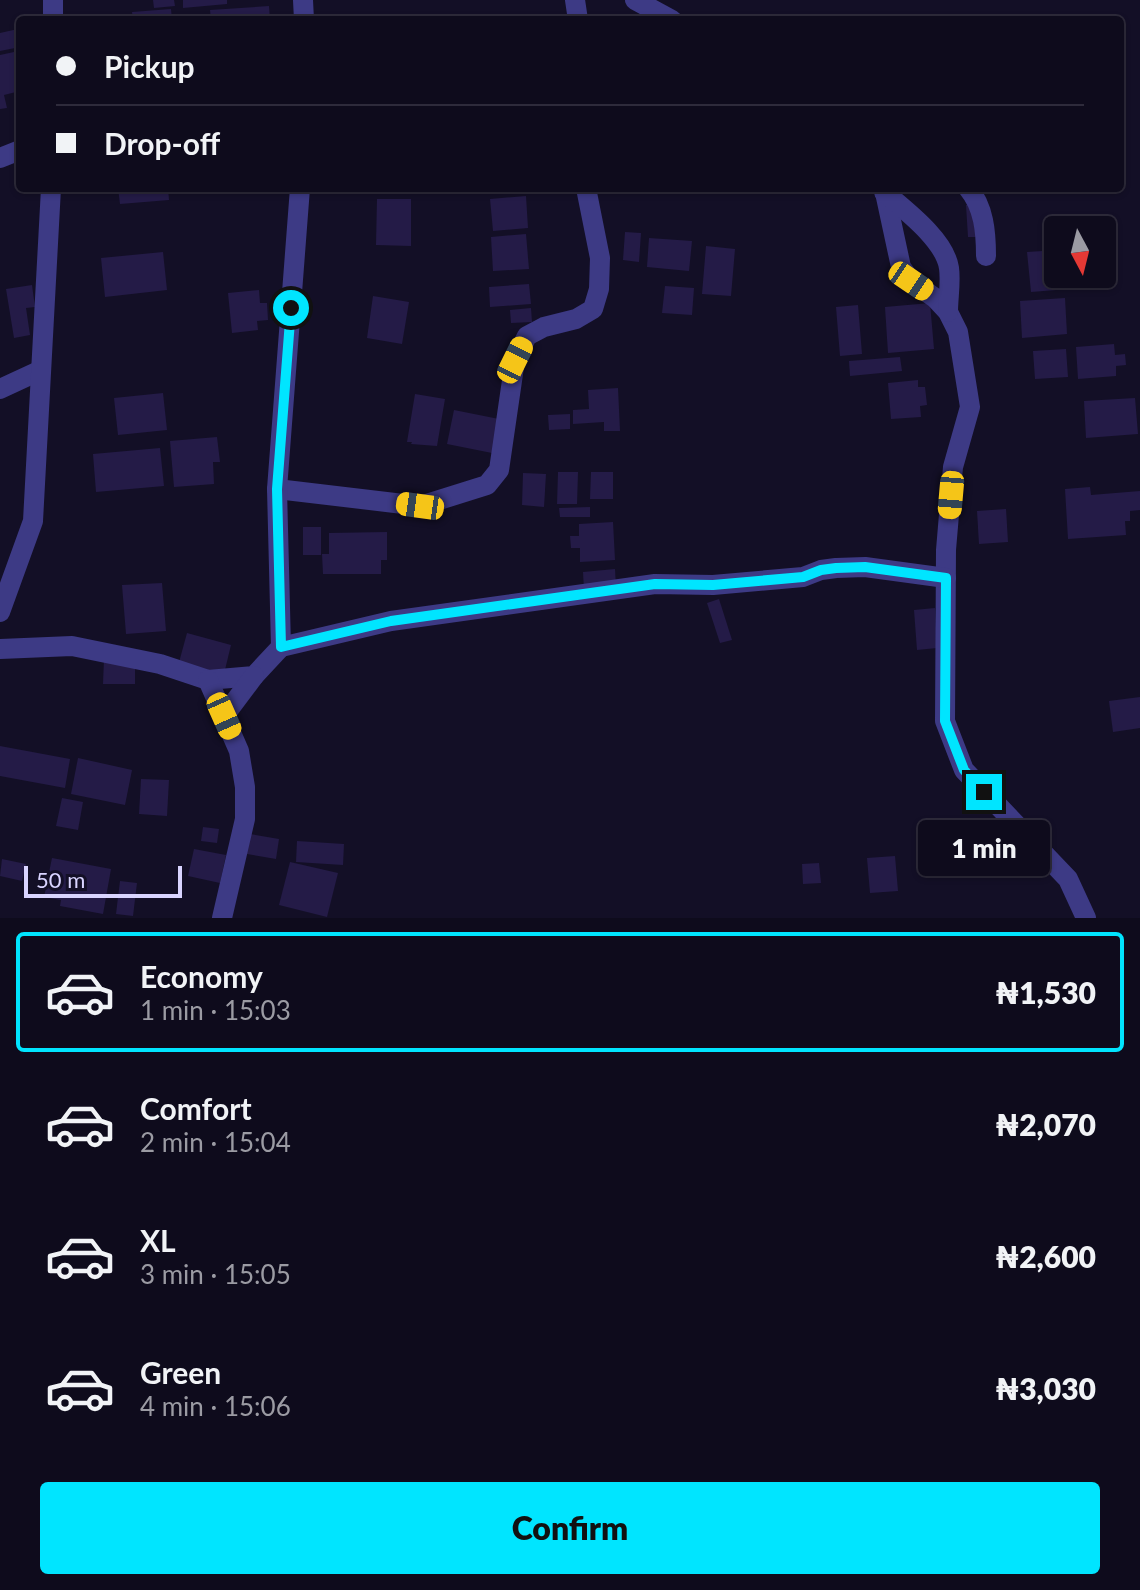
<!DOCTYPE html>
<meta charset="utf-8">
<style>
body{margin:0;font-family:Lato,sans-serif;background:#171425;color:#f1f3f6;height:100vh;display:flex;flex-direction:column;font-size:30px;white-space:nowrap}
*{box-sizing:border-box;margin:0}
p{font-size:26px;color:#9b9ba3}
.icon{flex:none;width:44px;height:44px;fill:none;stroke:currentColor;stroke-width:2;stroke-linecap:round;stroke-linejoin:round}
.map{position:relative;height:918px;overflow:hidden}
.panel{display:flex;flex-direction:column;background:#0e0b1c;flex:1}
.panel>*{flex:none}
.top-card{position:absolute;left:16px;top:16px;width:1108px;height:176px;border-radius:8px;box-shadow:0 2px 6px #0004,0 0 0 2px #2e2b3b;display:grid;align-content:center;height:176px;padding:0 40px;background:#0e0b1c}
.needle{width:52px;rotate:173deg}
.buttons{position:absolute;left:1044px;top:216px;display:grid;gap:16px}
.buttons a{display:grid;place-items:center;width:72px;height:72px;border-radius:8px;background:#0e0b1c;box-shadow:0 2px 6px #0004,0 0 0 2px #2e2b3b;font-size:40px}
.scale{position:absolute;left:24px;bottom:20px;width:158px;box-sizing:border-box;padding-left:8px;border:4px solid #d9d4ff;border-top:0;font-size:22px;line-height:28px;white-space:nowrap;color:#d9d4ff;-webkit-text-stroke:6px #130f26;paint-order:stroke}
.end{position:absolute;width:36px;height:36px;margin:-18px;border:10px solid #00e5ff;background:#111;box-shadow:0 0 0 4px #111}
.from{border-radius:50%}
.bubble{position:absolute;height:56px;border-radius:8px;background:#0e0b1c;box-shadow:0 2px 6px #0004,0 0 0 2px #2e2b3b;font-size:26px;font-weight:800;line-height:56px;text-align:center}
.car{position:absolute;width:24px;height:48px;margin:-24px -12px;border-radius:10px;box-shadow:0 0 6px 2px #0007;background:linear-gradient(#f5c518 24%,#345 0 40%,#f5c518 0 76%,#345 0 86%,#f5c518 0)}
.top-card b{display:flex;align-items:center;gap:28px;height:76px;font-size:30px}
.top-card b+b{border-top:2px solid #2e2b3b}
.top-card i{width:20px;height:20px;background:#f1f3f6}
ul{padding:14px 0 0;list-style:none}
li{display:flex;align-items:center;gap:24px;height:120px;margin:0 16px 12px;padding:0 24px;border:4px solid transparent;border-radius:8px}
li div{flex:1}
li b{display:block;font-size:30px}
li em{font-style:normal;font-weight:800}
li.on{border-color:#00e5ff}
li>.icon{width:72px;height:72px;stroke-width:1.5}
.button{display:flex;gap:16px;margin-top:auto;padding:16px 40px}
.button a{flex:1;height:92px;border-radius:8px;background:#00e5ff;color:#111;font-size:32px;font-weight:800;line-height:92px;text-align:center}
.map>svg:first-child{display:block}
</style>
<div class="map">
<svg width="1140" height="918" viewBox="0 0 1140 918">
<rect width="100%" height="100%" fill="#130f26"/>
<g fill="#241b47">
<polygon points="153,0 174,0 175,6 154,8"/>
<polygon points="183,0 227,0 227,4 183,8"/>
<polygon points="269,6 270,20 211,20 210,10"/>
<polygon points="171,9 172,20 133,20 132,12"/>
<polygon points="18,29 20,47 0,51 0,33"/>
<polygon points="14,52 20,81 20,91 4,95 7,108 0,109 0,55"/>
<polygon points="118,188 168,188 169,200 120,204"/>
<polygon points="385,188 411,188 411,193 384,193"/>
<polygon points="526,196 528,228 493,231 490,199"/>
<polygon points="377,199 411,199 411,246 376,245"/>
<polygon points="978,204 980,237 968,237 966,205"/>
<polygon points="625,232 641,233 639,262 623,260"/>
<polygon points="526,234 529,269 493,271 491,237"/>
<polygon points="649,238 692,241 689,271 647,267"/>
<polygon points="706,246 735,249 731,296 702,294"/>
<polygon points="1058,250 1058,274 1067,274 1069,289 1031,292 1027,252"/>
<polygon points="163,252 167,290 105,297 101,258"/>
<polygon points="529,284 531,304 490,307 489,287"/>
<polygon points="32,285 35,307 26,308 30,335 14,338 6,289"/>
<polygon points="665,286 694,288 692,315 662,313"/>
<polygon points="259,290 260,303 267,303 268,320 257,321 258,330 232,333 228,293"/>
<polygon points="373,296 409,302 402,344 367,338"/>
<polygon points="1065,298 1067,334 1022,338 1020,301"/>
<polygon points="930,303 934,349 888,353 885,307"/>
<polygon points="858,305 862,354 840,356 836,307"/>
<polygon points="531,308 532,322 511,323 510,310"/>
<polygon points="1114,344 1115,355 1125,354 1126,365 1116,366 1116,376 1078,379 1076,347"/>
<polygon points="1066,349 1068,377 1035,379 1033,351"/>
<polygon points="900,357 902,371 850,376 849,361"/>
<polygon points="918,380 918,387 925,387 927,405 920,406 921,417 891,419 888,383"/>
<polygon points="618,388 620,431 604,431 604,422 573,424 573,410 589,409 588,390"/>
<polygon points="163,393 167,430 118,435 114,398"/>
<polygon points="415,394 445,399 437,446 411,444 412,442 407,442"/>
<polygon points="1135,398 1138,434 1086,438 1084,401"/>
<polygon points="454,410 499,419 492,453 447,444"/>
<polygon points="570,414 570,429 549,430 548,415"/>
<polygon points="217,437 220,462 213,462 214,484 174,487 170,441"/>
<polygon points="160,448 164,486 96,492 93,454"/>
<polygon points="558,472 578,472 577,504 557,504"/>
<polygon points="591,472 613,472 613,499 590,499"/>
<polygon points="523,473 546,474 544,507 522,505"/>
<polygon points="1090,487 1091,495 1140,491 1140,510 1130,511 1130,521 1125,521 1126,535 1068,539 1065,489"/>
<polygon points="590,507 590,517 560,517 559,508"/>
<polygon points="1006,509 1008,542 979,544 977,511"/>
<polygon points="613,522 615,560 580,562 580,548 571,548 570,536 579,536 579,524"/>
<rect x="303" y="527" width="18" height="28"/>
<polygon points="387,532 387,560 381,560 381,574 323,574 322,554 329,554 329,533"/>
<polygon points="615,569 616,587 584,590 583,572"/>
<polygon points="162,583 166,631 126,634 122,585"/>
<polygon points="719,599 732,640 720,643 707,603"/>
<polygon points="935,608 937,648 917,650 914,610"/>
<polygon points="187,633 231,645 223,678 178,666"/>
<polygon points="104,659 135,660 135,684 103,684"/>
<polygon points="1140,697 1140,728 1113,732 1109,701"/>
<polygon points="0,746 70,759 65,788 0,776"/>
<polygon points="78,758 132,770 125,805 71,794"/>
<polygon points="141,779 169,780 167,816 139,814"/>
<polygon points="62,798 83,802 78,830 56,826"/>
<polygon points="203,827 219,829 217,843 201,841"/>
<polygon points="244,833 279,839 276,859 241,853"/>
<polygon points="297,841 344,844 343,865 296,862"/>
<polygon points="194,849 226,855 220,883 188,876"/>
<polygon points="895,856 898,891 870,893 867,858"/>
<polygon points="52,858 111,869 103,914 60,906 61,900 44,897"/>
<polygon points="2,859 26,864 22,881 0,876"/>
<polygon points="290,862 338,873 327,917 279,905"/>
<polygon points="819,863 821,883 803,884 802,864"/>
<polygon points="120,881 137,883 133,916 116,914"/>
</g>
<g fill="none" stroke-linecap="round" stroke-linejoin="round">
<g stroke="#3d3a85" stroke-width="20">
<polyline points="303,0 304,20"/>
<polyline points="575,0 578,20"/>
<polyline points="635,0 672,20"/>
<polyline points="53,20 53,0"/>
<polyline points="0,158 20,150"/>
<polyline points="884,188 901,267 911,281 935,298 948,312 958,332 970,407 953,467 946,550 945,721 964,770 1068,879 1086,918"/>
<path d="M968,188C984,207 986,232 986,256"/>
<path d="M884,192C905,210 945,240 949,268C951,282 948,298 948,312"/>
<polyline points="0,389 41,370"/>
<polyline points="277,489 420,506 487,485 499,470 515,360 527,336 544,327 576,319 593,309 599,289 600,258 586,188"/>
<polyline points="0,612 33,521 51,188"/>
<polyline points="281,647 391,621 655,584 713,585 803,577 821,570 836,568 865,567 946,578"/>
<polyline points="0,649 72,646 160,664 208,680 254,676 281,647 277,489 300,188"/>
<polyline points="208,680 239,751 245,787 245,819 222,918"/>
<polyline points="224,716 254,676"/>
</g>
</g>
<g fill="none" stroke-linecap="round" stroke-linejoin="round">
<polyline stroke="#00e5ff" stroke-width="10" points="291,308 277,489 281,647 391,621 655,584 713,585 803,577 821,570 836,568 865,567 946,578 945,721 964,770 984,792"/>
</g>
</svg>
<div class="buttons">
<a><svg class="needle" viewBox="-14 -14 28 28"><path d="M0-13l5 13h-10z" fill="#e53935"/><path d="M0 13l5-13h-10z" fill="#9b9ba3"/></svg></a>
</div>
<div class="scale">50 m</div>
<i class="end from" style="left:291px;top:308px"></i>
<i class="end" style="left:984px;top:792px"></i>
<div class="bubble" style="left:918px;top:820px;width:132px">1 min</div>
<i class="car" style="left:911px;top:281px;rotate:124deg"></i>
<i class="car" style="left:515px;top:360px;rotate:26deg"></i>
<i class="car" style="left:951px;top:495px;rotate:185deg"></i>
<i class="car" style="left:420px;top:506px;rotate:278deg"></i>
<i class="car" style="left:224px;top:716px;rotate:156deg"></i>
<div class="top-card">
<b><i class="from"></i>Pickup</b>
<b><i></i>Drop-off</b>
</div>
</div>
<section class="panel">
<ul>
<li class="on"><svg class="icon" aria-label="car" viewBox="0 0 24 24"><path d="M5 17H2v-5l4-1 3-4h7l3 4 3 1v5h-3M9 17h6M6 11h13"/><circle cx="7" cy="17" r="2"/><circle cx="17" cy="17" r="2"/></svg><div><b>Economy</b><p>1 min · 15:03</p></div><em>₦1,530</em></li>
<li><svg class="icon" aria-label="car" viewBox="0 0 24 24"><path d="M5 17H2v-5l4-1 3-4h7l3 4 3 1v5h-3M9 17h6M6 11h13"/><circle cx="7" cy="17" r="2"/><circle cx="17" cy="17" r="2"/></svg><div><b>Comfort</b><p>2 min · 15:04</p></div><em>₦2,070</em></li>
<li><svg class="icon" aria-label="car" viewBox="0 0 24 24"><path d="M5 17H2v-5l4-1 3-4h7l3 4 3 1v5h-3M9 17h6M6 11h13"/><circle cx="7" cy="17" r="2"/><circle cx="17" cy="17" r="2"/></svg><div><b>XL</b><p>3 min · 15:05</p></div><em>₦2,600</em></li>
<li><svg class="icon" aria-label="car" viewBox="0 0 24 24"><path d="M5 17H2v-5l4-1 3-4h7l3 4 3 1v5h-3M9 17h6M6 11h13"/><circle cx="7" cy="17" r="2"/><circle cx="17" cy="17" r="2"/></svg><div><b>Green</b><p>4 min · 15:06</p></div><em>₦3,030</em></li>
</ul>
<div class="button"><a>Confirm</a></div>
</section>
